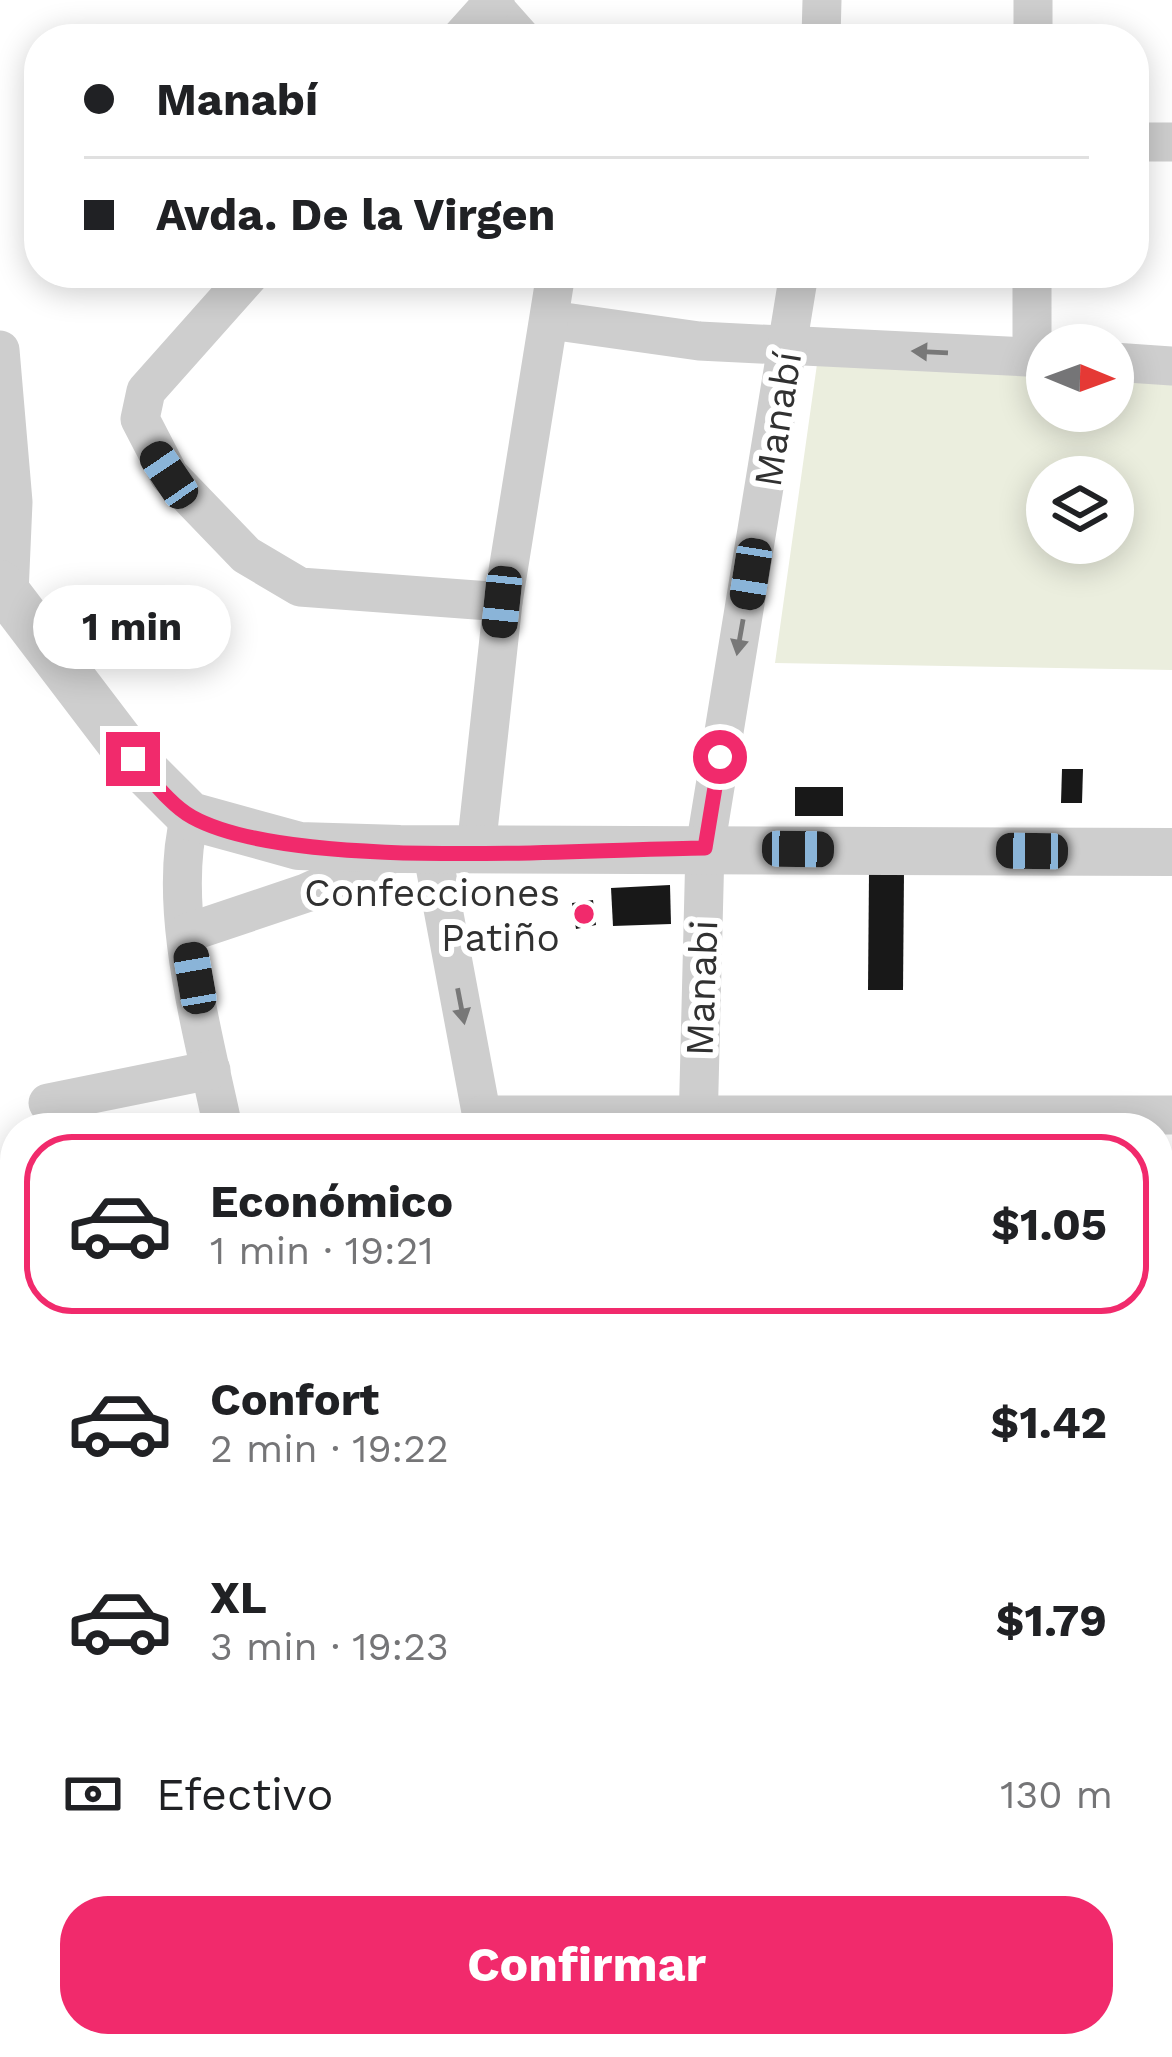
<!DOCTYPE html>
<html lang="es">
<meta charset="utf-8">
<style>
body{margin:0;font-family:"Work Sans",sans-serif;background:#f6f6f6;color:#202124;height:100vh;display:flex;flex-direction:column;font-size:45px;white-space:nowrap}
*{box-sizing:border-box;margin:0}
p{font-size:39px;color:#757577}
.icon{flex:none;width:66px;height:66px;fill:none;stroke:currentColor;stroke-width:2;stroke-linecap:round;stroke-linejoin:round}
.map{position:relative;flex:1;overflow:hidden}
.sheet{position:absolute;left:0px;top:1113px;width:1173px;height:945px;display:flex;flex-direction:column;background:#fff;border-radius:48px 48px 0 0;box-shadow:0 6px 30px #0003}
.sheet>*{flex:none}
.banner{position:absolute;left:24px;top:24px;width:1125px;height:264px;border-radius:48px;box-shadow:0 6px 30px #0003;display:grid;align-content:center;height:264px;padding:0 60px;background:#fff}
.needle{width:78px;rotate:91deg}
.buttons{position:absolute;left:1026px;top:324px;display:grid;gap:24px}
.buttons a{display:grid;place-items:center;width:108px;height:108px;border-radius:50%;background:#fff;box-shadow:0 6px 30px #0003;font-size:60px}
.end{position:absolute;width:54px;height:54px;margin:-27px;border:15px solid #f12a6c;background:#fff;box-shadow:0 0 0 6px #fff}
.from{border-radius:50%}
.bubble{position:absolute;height:84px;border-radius:42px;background:#fff;box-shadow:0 6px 30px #0003;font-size:39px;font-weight:700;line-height:84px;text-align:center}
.car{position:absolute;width:36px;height:72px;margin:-36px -18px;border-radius:15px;box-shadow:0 0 9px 3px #0007;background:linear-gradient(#222 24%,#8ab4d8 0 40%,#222 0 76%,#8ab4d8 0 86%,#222 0)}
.banner b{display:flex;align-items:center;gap:42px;height:114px;font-size:45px}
.banner b+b{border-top:3px solid #e0e0e0}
.banner i{width:30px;height:30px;background:#202124}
ul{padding:21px 0 0;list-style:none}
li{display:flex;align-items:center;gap:36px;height:180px;margin:0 24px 18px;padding:0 36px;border:6px solid transparent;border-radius:48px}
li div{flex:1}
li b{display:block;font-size:45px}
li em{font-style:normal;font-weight:700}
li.on{border-color:#f12a6c}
li>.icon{width:108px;height:108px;stroke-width:1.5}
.pay{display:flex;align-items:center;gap:30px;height:132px;padding:0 60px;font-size:45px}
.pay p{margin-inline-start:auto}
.cta{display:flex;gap:24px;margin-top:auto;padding:24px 60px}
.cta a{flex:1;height:138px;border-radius:48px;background:#f12a6c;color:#fff;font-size:48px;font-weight:700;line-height:138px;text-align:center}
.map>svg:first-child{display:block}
</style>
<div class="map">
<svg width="1172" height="2057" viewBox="0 0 1172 2057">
<rect width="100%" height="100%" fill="#fff"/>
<path fill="#ebeede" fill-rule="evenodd" d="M818,357L1047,370V411H1113V373L1172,376V670L775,663ZM1047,477H1113V543H1047Z"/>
<g fill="#181818">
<polygon points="1062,769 1083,769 1082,803 1061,803"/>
<rect x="795" y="787" width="48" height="29"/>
<polygon points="869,872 904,872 903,990 868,990"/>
<polygon points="670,885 671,924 613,926 611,888"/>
<polygon points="593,900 596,925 576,929 572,903"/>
<polygon points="1158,1177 1172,1177 1172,1235 1158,1234"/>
<rect x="1162" y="1292" width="10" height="53"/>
<rect x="1158" y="1927" width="14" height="52"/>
</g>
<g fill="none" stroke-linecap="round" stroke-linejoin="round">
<g stroke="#cecece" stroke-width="39">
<polyline points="1033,0 1033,39"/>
<polyline points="491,4 522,39"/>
<polyline points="460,39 495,0"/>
<polyline points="821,39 822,0"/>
<polyline points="1134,142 1172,142"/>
<polyline points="251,273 146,391 140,419 169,475 246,555 300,587 503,602"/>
<polyline points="550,320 699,341 1047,358"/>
<polyline points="0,350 13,502 9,594"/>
<polyline points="1032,357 1032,273"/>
<polyline points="1113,362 1172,366"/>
<path d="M190,816C166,907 204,1036 223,1128"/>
<polyline points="476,849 503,602 556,273"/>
<polyline points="432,850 484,1128"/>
<polyline points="187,933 306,893 400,850"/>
<polyline points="48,1103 211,1070"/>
<polyline points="482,1115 1172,1115"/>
<polyline points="698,1128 705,848 799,273"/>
<polyline points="1158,1376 1172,1376"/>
<polyline points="0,1645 15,1645"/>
<polyline points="13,1826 15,1826"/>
<polyline points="696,2043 696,2057"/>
<polyline points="196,2051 555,2043"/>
<polyline points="953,2057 954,2043"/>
</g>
<polyline stroke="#cecece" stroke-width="48" points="0,584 133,759 190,816 299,846 400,849 1172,852"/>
</g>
<defs><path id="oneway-solid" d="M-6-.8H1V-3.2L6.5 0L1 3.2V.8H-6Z" transform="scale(3)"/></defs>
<g fill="#787878">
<use href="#oneway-solid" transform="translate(930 352) rotate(-177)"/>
<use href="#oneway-solid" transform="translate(740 637) rotate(100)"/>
<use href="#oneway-solid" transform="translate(461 1006) rotate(79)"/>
</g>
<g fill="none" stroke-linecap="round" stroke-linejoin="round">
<path stroke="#f12a6c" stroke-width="15" d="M133,759C150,777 170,805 192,817C291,872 584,849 705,848L720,757"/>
</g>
<circle fill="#f12a6c" stroke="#fff" stroke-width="4.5" cx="584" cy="914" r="12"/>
<g text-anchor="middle" stroke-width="12" stroke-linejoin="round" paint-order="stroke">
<g font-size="39" fill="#313131" stroke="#fff">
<text transform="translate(777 419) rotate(-81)" y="14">Manabí</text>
<text transform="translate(701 988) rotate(-88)" y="14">Manabi</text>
</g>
<g font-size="39" fill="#313131" stroke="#fff" text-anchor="end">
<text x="560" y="906">Confecciones<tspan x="560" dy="45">Patiño</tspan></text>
</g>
</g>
</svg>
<div class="buttons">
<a><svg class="needle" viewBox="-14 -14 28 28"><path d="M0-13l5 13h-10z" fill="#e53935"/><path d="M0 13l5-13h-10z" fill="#757577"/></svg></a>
<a><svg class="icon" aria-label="layers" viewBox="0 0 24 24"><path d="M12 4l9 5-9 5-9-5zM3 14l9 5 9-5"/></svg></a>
</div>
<i class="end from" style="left:720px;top:757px"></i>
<i class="end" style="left:133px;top:759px"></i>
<div class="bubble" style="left:33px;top:585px;width:198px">1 min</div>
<i class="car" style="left:169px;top:475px;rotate:326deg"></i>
<i class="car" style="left:751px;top:574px;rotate:189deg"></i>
<i class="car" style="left:502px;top:602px;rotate:186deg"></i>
<i class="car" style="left:798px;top:849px;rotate:91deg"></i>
<i class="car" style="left:1032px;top:851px;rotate:271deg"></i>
<i class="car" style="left:195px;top:978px;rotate:350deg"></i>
<div class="banner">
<b><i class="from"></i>Manabí</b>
<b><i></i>Avda. De la Virgen</b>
</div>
<section class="sheet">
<ul>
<li class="on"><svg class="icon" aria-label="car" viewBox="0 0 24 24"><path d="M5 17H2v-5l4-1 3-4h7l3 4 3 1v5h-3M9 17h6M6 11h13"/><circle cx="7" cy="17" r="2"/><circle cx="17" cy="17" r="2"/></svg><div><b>Económico</b><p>1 min · 19:21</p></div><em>$1.05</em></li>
<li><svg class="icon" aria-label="car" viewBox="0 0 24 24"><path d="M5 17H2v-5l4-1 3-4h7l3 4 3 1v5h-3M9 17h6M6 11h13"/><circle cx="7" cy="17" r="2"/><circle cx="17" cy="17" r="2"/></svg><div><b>Confort</b><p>2 min · 19:22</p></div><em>$1.42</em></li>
<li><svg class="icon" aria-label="car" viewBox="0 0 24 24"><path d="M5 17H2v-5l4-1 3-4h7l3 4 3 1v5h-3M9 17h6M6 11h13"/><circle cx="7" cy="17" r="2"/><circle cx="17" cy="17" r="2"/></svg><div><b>XL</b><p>3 min · 19:23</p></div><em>$1.79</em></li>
</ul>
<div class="pay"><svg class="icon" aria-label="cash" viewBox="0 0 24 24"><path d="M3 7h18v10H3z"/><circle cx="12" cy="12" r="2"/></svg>Efectivo<p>130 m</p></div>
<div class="cta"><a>Confirmar</a></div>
</section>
</div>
